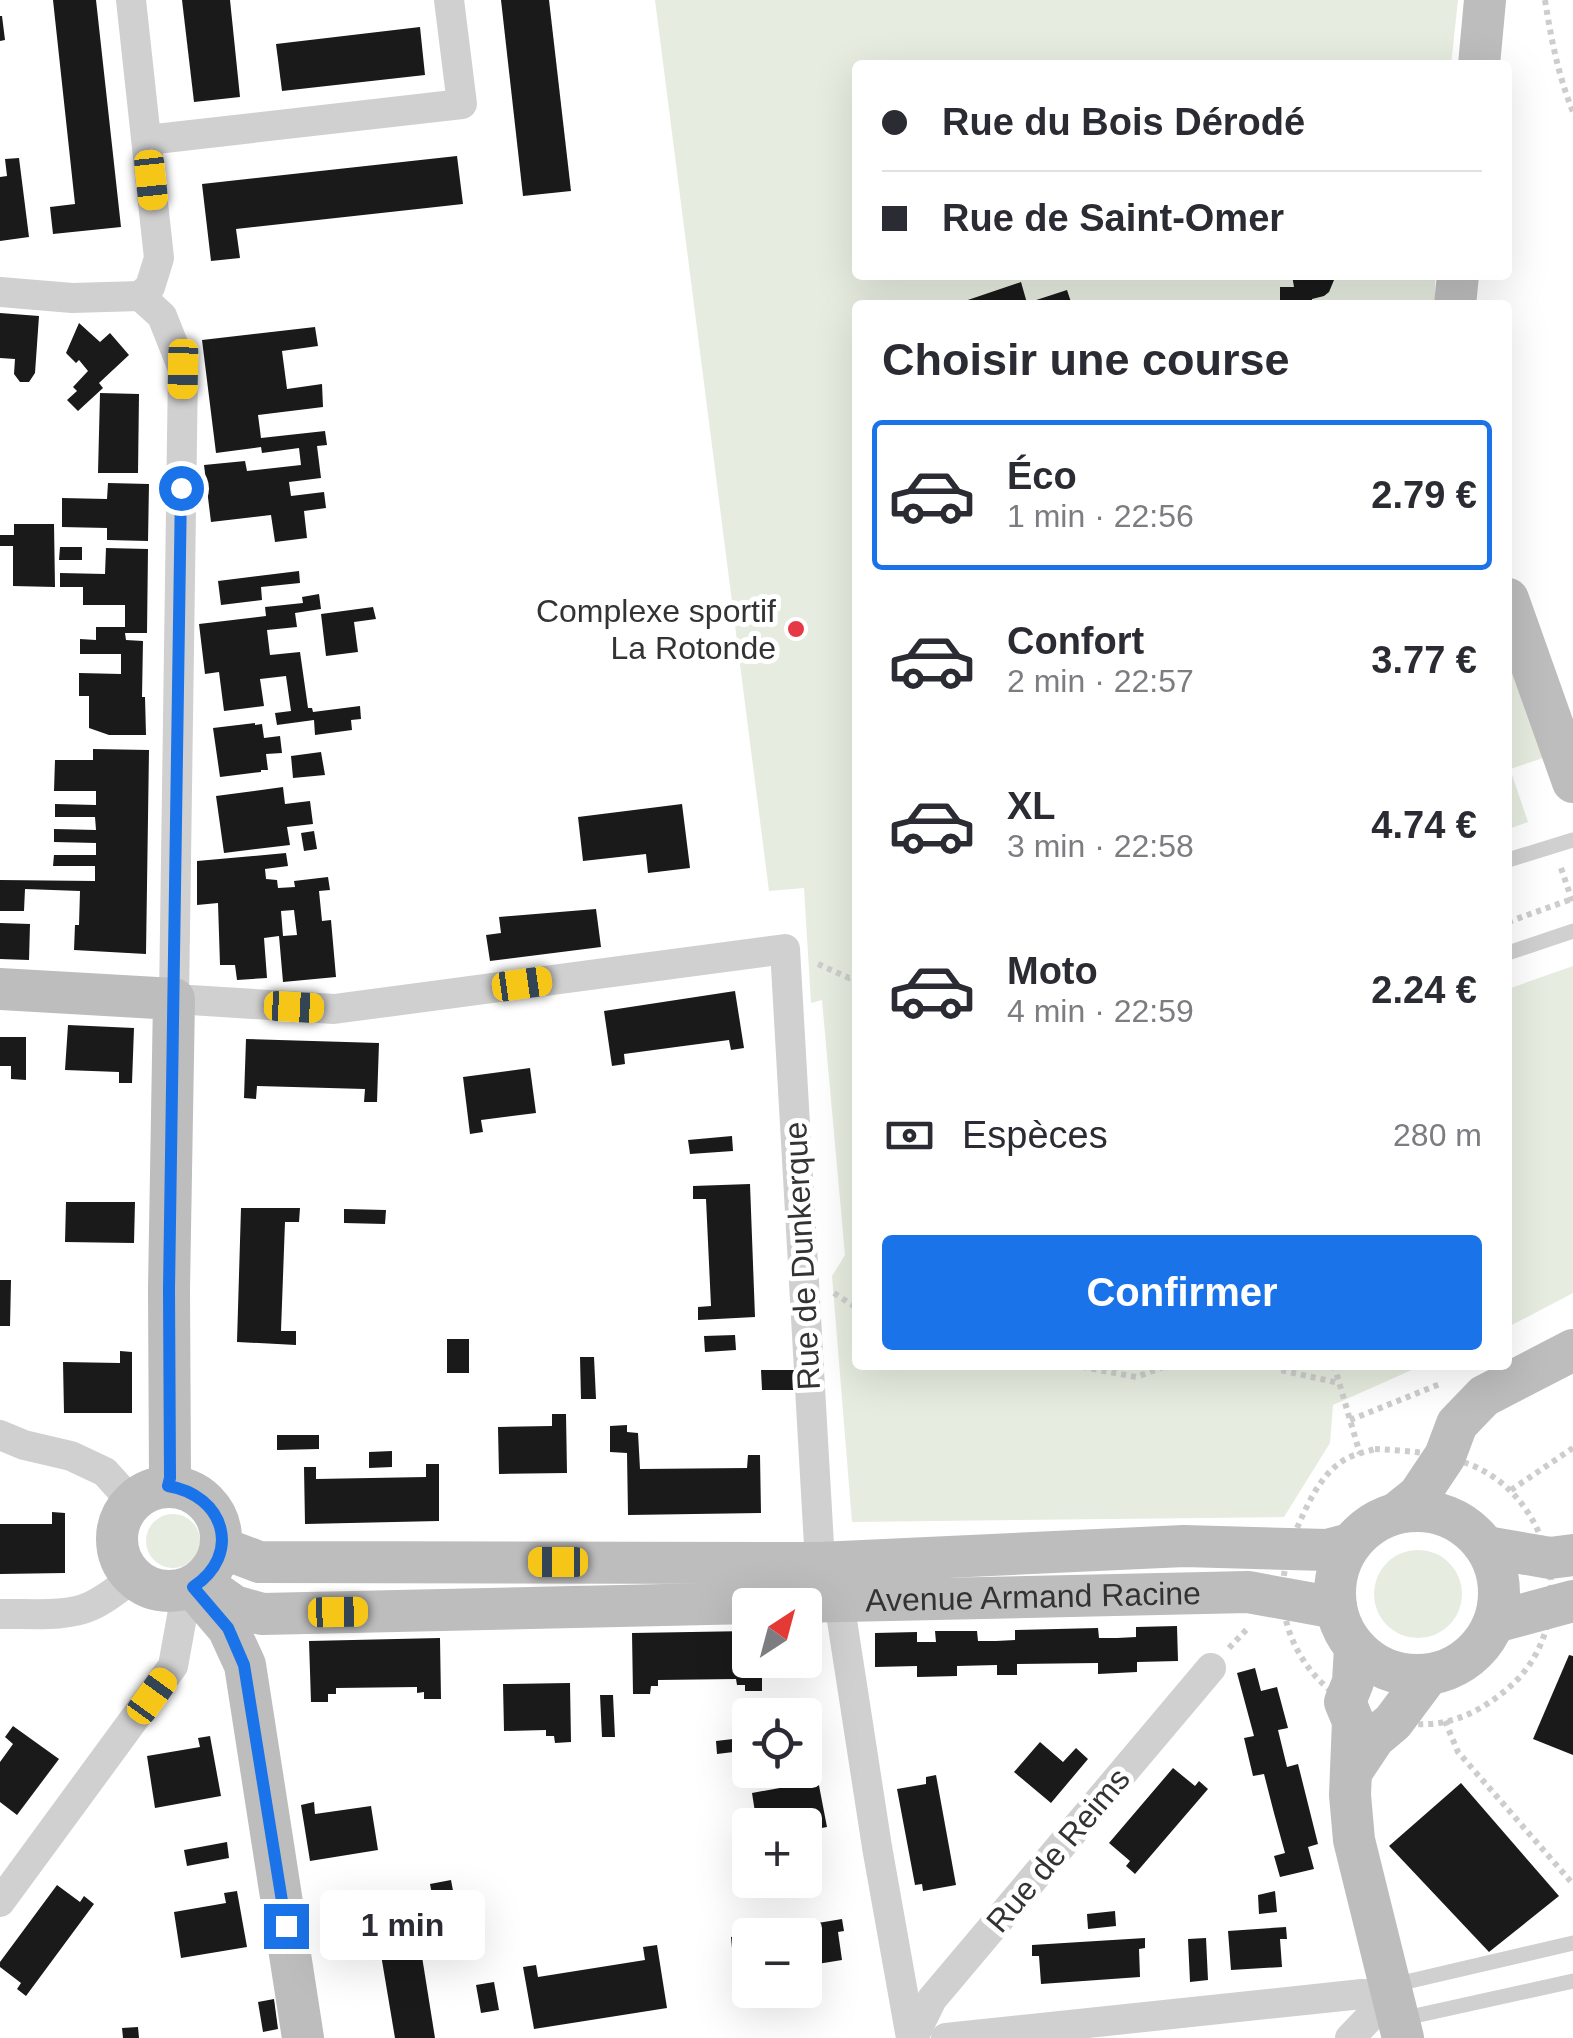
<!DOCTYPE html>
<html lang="fr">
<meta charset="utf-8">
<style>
body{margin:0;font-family:Helvetica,sans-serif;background:#f7f7f7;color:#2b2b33;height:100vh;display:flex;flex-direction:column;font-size:38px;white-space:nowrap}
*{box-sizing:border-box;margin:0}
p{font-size:32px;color:#7c7c81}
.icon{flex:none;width:55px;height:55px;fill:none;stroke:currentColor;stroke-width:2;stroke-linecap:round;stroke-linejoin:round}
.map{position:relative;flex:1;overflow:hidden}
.drawer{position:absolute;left:852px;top:300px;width:660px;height:1070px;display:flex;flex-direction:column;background:#fff;border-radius:10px;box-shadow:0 10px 40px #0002}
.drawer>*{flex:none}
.top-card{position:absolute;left:852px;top:60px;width:660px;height:220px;border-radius:10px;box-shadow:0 10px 40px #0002;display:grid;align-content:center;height:220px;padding:0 30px;background:#fff}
.needle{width:65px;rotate:36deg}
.buttons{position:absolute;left:732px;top:1588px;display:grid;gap:20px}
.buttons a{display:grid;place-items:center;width:90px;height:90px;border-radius:10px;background:#fff;box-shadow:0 10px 40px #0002;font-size:50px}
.end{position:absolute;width:45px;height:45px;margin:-22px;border:12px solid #1a73e8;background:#fff;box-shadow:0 0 0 5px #fff}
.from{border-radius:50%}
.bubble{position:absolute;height:70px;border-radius:10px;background:#fff;box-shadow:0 10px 40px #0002;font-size:32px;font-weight:700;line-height:70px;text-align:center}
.car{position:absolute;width:30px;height:60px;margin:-30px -15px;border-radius:12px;box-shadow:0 0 8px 2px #0007;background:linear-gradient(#f5c518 24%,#345 0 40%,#f5c518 0 76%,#345 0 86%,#f5c518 0)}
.top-card b{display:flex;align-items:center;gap:35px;height:95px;font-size:38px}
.top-card b+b{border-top:2px solid #e1e1e2}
.top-card i{width:25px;height:25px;background:#2b2b33}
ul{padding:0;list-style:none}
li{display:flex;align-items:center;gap:30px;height:150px;margin:0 20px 15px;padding:0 10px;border:5px solid transparent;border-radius:10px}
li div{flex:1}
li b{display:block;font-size:38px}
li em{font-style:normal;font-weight:700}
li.on{border-color:#1a73e8}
li>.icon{width:90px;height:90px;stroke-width:1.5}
h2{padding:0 30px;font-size:45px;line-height:120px}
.pay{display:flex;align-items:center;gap:25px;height:110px;padding:0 30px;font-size:38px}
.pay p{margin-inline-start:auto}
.button{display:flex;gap:20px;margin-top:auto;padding:20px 30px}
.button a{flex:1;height:115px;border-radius:10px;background:#1a73e8;color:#fff;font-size:40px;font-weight:700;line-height:115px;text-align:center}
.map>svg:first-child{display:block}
</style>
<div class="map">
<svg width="1573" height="2038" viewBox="0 0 1573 2038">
<rect width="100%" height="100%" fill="#fff"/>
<g fill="#e6ecdf">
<polygon points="655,0 1458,0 1451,65 858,65 858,275 1435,275 1435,305 858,305 858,1365 1423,1365 1333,1405 1330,1443 1284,1517 852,1522 832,1276 845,1255 822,1000 811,1003 804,888 769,891"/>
<polygon points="1508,651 1546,757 1510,769 1528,822 1508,829"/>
<polygon points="1573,966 1573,1293 1508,1327 1508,989"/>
<circle cx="173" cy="1541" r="27"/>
<circle cx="1418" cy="1594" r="44"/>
</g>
<g fill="#1a1a1a" fill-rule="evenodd">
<polygon points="53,0 96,0 121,227 53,234 50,207 75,204"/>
<polygon points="182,0 230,0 240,97 194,102"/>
<polygon points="501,0 549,0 571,191 523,196"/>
<polygon points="0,16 2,16 5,40 0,41"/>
<polygon points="420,27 425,75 282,91 276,44"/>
<polygon points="457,156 463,204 236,229 240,258 211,261 202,184"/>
<polygon points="19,158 29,237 0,241 0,177 7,176 5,159"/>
<polygon points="1292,275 1333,275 1334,280 1329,292 1324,296 1312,299 1312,305 1280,305 1280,287 1294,287"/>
<polygon points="1021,282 1027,303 1067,290 1072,305 953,305"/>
<polygon points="0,313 39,316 35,373 29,382 20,382 14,374 15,359 0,358"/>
<polygon points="79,323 100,342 110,333 129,355 99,383 103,388 78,411 67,400 77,391 73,387 88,371 79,360 76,363 66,353"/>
<polygon points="315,327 318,346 282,351 287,389 322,384 323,407 258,415 261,438 325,431 327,445 317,446 321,478 289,482 291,496 324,492 326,508 304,511 307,538 275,542 271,515 211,522 204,465 245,461 247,471 301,465 299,448 262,453 261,447 216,453 202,340"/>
<polygon points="100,393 139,394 138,473 98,473"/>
<polygon points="108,483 149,484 148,541 107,540 107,528 62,527 62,498 107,499"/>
<polygon points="14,524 54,524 55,587 13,586 13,546 0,546 0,535 14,535"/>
<polygon points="60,547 82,547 82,560 59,560"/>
<polygon points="106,548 148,549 147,633 125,633 126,640 143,641 142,697 145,697 146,735 109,735 89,728 89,696 79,696 79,673 121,674 121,654 80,654 80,639 96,640 96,627 125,627 125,605 83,605 83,587 60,587 60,573 105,574"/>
<polygon points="299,571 300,583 261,587 262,600 221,605 218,581"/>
<polygon points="319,594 321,609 295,613 297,627 267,630 270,655 300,652 308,708 312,708 313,712 360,706 361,719 351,720 352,730 315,735 314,720 277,725 275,713 291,711 286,676 260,679 264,706 224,711 219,672 205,674 199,624 266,616 265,607 303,603 302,597"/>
<polygon points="373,607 376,619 354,622 358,652 326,656 321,614"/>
<polygon points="255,723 255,725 262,724 264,738 280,736 282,753 266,754 268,770 261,770 261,772 220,777 213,728"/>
<polygon points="93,749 149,750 146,954 74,950 75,925 79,925 80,891 25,889 24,911 0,911 0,880 95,881 95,866 53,866 54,855 96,855 96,843 54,842 54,829 96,830 95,817 55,817 55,804 96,805 96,791 54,791 55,760 93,760"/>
<polygon points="321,752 325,775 293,778 291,756"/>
<polygon points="283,787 285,804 310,801 313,824 287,827 290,845 224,853 216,796"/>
<polygon points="682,804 690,868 648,873 646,854 583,861 578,817"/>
<polygon points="314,831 317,849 304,851 301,833"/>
<path d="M286,853L288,866L265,869L266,879L277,880L278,888L295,887L294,881L328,877L330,890L319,891L322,921L331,920L336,977L283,982L279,936L264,938L267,978L237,980L235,965H220L218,903L197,905V861ZM294,910L297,935L283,936L281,911Z"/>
<polygon points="596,909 601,947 490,961 486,935 501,933 499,917"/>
<polygon points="0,923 30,924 29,960 0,959"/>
<polygon points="735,991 744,1048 731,1050 729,1040 676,1047 624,1054 625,1064 612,1066 604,1011"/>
<polygon points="68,1025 134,1028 132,1083 119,1083 119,1072 65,1070"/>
<polygon points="0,1037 26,1037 26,1080 11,1079 11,1066 0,1066"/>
<polygon points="246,1039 379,1043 377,1102 364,1102 365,1089 257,1086 256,1099 244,1098"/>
<polygon points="530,1068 536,1113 481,1120 483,1132 470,1134 463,1077"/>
<polygon points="732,1136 733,1151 690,1154 688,1140"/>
<polygon points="750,1184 755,1317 698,1320 698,1307 711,1306 706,1199 693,1199 693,1186"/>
<polygon points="66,1202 135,1202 134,1243 65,1242"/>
<polygon points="241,1208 300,1208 299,1222 285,1222 281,1331 296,1331 296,1345 237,1342"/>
<polygon points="344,1209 386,1210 385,1224 344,1223"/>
<polygon points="0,1280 11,1280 10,1326 0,1326"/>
<polygon points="735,1335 736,1350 705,1352 704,1336"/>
<rect x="447" y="1339" width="22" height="34"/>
<polygon points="120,1351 132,1352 132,1413 64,1413 63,1362 120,1363"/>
<polygon points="580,1357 594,1357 596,1399 581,1399"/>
<polygon points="761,1370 795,1370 796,1390 762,1390"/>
<polygon points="552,1414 566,1414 567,1473 499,1474 498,1427 552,1426"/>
<polygon points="627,1425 627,1432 638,1433 640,1469 747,1468 748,1455 760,1455 761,1513 628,1515 627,1453 610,1452 610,1426"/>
<polygon points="277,1435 319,1435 319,1449 277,1450"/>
<polygon points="392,1451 392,1467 369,1468 369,1452"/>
<polygon points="426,1464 439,1464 439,1521 305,1524 304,1467 316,1467 316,1479 426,1477"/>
<polygon points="52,1512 65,1513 65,1573 0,1574 0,1524 52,1524"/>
<polygon points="1177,1626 1178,1661 1137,1662 1137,1672 1098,1674 1098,1663 1017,1664 1017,1675 997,1675 997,1665 957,1666 957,1676 917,1677 917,1666 875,1667 875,1633 917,1632 917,1642 936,1642 935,1631 977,1631 978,1641 996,1641 1015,1640 1015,1630 1098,1628 1099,1638 1117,1638 1136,1637 1136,1627"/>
<polygon points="750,1631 750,1660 762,1660 762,1691 745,1691 745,1685 737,1685 736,1679 658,1680 658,1686 651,1686 650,1694 633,1694 632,1633"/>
<polygon points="440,1638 441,1699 424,1699 424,1692 417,1693 417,1687 336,1688 336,1694 328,1694 328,1702 311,1702 309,1641"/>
<polygon points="1569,1655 1573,1656 1573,1755 1533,1739"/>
<polygon points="1255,1668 1261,1691 1277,1687 1288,1728 1278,1730 1287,1767 1298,1764 1318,1844 1308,1847 1314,1869 1280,1877 1274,1856 1285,1853 1274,1813 1264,1774 1253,1776 1244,1738 1254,1736 1237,1673"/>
<polygon points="570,1683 571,1742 555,1743 554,1736 546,1736 546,1730 504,1731 503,1684"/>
<polygon points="600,1695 613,1695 615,1737 602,1737"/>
<polygon points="13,1726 59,1759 17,1815 0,1802 0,1762 13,1744 5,1737"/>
<polygon points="210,1736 221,1796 155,1808 147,1756 200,1747 198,1738"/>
<polygon points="750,1737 750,1750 717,1754 716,1741"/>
<polygon points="1040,1742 1063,1762 1076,1748 1088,1759 1051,1803 1014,1772"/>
<polygon points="1173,1768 1195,1786 1199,1781 1208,1789 1135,1874 1126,1866 1130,1861 1109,1843"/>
<polygon points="816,1770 827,1827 805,1831 805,1825 757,1825 752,1793 807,1783 805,1772"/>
<polygon points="936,1775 956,1885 923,1891 922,1884 915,1885 897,1789 926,1784 926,1777"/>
<polygon points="1461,1783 1559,1896 1489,1952 1389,1846"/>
<polygon points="314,1802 315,1814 371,1806 378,1850 310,1861 301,1805"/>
<polygon points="227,1842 229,1858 187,1866 184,1850"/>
<polygon points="451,1880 456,1907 435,1911 430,1884"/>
<polygon points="57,1885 80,1902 84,1896 94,1904 26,1996 17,1989 21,1983 0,1967 0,1962"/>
<polygon points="237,1891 247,1947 181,1958 174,1912 226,1903 224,1893"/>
<polygon points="1275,1891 1277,1912 1259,1914 1258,1895"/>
<polygon points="1115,1911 1116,1926 1088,1929 1087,1914"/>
<polygon points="416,1919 435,2038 395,2038 376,1925"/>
<polygon points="842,1919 844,1931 838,1932 842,1960 805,1966 805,1935 758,1935 757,1933"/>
<polygon points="1286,1927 1287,1939 1280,1939 1282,1967 1231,1970 1228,1931"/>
<polygon points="750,1934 750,1975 743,1976 739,1947 732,1948 731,1937"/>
<polygon points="1145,1938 1145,1948 1139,1949 1140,1977 1041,1984 1039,1956 1032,1956 1032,1945"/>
<polygon points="1206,1938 1208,1980 1190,1982 1188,1939"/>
<polygon points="657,1945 667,2008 534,2029 523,1967 536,1965 538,1977 645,1960 643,1947"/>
<polygon points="494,1982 499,2010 481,2013 476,1985"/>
<polygon points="274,1999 278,2029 263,2032 258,2002"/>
<polygon points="138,2027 139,2038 123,2038 122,2028"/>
</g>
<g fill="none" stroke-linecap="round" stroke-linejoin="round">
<g stroke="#cdcdcd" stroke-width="6" stroke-dasharray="5 5" stroke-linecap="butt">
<path d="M1545,0C1551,38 1558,75 1573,112"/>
<polyline points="1561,868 1573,903"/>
<polyline points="1508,922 1572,899"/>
<polyline points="818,964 849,978 858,976"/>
<polyline points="834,1293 858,1309"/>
<polyline points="1072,1365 1136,1377 1169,1365"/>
<polyline points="1273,1365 1280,1370 1339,1383"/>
<polyline points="1334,1365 1360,1454"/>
<polyline points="1350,1420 1440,1384"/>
<path d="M1375,1449C1414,1451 1459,1454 1492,1476C1558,1520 1573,1623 1516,1681C1493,1703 1463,1722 1430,1724C1358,1729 1287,1673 1283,1599C1282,1570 1289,1545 1301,1519C1311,1497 1324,1471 1346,1459C1354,1454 1366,1452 1375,1449Z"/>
<polyline points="1511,1490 1573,1448"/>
<polyline points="1229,1648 1248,1628"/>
<polyline points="1445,1721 1458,1752 1573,1884"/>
</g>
<g stroke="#d0d0d0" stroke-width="15">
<polyline points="1508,860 1573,840"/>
<polyline points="1508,953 1573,931"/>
<polyline points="1393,1985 1573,1943"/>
<polyline points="1401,2019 1573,1981"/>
</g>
<g stroke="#d0d0d0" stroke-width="30">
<polyline points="131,0 159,258 150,287 140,296"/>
<polyline points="147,140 462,104 449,0"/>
<polyline points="0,292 72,298 140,296 162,316 183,369 174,999 334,1009 785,949 820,1563"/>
<polyline points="0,1435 24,1445 71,1456 105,1472 132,1502"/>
<polyline points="839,1601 877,1847 911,2038"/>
<path d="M0,1614C28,1613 65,1618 91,1606C106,1599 120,1588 133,1577"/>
<polyline points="0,1902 173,1666 187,1589"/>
<polyline points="913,2038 932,1999 1211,1668"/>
<polyline points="946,2038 1362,1994 1391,1995"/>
<polyline points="1350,2038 1391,1995"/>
</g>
<g stroke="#bdbdbd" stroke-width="42">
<polyline points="1479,65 1485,0"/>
<polyline points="1455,305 1458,275"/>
<polyline points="1508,599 1573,782"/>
<polyline points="0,989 174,999 169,1289 170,1478 168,1486"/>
<circle cx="169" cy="1539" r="52"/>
<circle cx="1417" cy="1593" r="82"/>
<polyline points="1398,1512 1419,1495 1445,1456 1457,1424 1484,1396 1573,1350"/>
<polyline points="1486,1547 1550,1558 1573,1555"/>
<polyline points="221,1551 238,1554 259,1562 820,1563 1184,1546 1327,1550 1350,1544"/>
<path id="s1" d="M200,1582L234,1606L262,1614L1248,1592L1336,1608"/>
<polyline points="198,1593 228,1628 245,1665 303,2038"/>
<polyline points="1495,1622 1573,1601"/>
<polyline points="1355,1648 1353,1682 1345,1702 1353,1721 1350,1795 1354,1840 1403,2038"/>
<polyline points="1352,1771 1374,1738 1393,1722 1428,1675"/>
</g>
</g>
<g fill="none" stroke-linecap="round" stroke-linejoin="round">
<path stroke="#1a73e8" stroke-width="12" d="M181,488L169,1289L170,1478L168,1486C224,1495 243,1554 193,1587L228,1628L244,1665L286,1926"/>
</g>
<circle fill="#e63946" stroke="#fff" stroke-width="4" cx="796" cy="629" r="10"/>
<g text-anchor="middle" stroke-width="10" stroke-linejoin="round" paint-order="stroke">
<g font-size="32" fill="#333" stroke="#fff" text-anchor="end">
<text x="776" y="622">Complexe sportif<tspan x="776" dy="37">La Rotonde</tspan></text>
</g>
<g font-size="32" fill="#333" stroke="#fff">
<text transform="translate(802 1256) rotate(-93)" y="11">Rue de Dunkerque</text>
<text dy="11" stroke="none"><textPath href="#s1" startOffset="842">Avenue Armand Racine</textPath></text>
<text transform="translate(1058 1850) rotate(-50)" y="11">Rue de Reims</text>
</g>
</g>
</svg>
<div class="buttons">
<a><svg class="needle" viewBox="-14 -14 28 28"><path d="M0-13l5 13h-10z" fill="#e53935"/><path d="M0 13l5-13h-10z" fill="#7c7c81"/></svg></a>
<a><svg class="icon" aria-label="locate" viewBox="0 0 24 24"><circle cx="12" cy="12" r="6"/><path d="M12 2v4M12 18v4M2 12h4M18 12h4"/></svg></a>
<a>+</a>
<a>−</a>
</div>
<i class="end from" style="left:181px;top:488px"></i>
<i class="end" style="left:286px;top:1926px"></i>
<div class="bubble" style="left:320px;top:1890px;width:165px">1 min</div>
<i class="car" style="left:151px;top:180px;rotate:174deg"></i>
<i class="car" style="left:183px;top:369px;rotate:181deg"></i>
<i class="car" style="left:522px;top:984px;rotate:82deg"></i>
<i class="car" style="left:294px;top:1007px;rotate:93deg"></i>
<i class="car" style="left:558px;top:1562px;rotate:270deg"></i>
<i class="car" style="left:338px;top:1612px;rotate:89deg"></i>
<i class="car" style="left:152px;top:1696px;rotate:36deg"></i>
<div class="top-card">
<b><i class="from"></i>Rue du Bois Dérodé</b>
<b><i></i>Rue de Saint-Omer</b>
</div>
<section class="drawer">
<h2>Choisir une course</h2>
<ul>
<li class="on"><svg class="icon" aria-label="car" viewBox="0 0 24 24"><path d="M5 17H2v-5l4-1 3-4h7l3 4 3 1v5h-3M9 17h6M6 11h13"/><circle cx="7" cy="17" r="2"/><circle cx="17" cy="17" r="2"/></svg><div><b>Éco</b><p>1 min · 22:56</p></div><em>2.79 €</em></li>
<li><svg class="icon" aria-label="car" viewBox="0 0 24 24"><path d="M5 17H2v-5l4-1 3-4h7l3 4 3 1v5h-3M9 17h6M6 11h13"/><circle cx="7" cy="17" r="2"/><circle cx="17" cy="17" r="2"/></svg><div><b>Confort</b><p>2 min · 22:57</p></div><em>3.77 €</em></li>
<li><svg class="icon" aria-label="car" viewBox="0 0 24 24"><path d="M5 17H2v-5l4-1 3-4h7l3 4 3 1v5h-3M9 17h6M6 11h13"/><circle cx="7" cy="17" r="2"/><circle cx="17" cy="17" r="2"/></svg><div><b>XL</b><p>3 min · 22:58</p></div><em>4.74 €</em></li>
<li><svg class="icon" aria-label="car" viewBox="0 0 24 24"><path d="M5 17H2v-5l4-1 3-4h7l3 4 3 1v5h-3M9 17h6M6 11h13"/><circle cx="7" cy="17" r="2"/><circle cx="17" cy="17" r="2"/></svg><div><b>Moto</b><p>4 min · 22:59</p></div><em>2.24 €</em></li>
</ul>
<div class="pay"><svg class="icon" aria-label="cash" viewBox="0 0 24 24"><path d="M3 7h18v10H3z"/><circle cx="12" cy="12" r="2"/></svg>Espèces<p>280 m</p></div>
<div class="button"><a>Confirmer</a></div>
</section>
</div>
